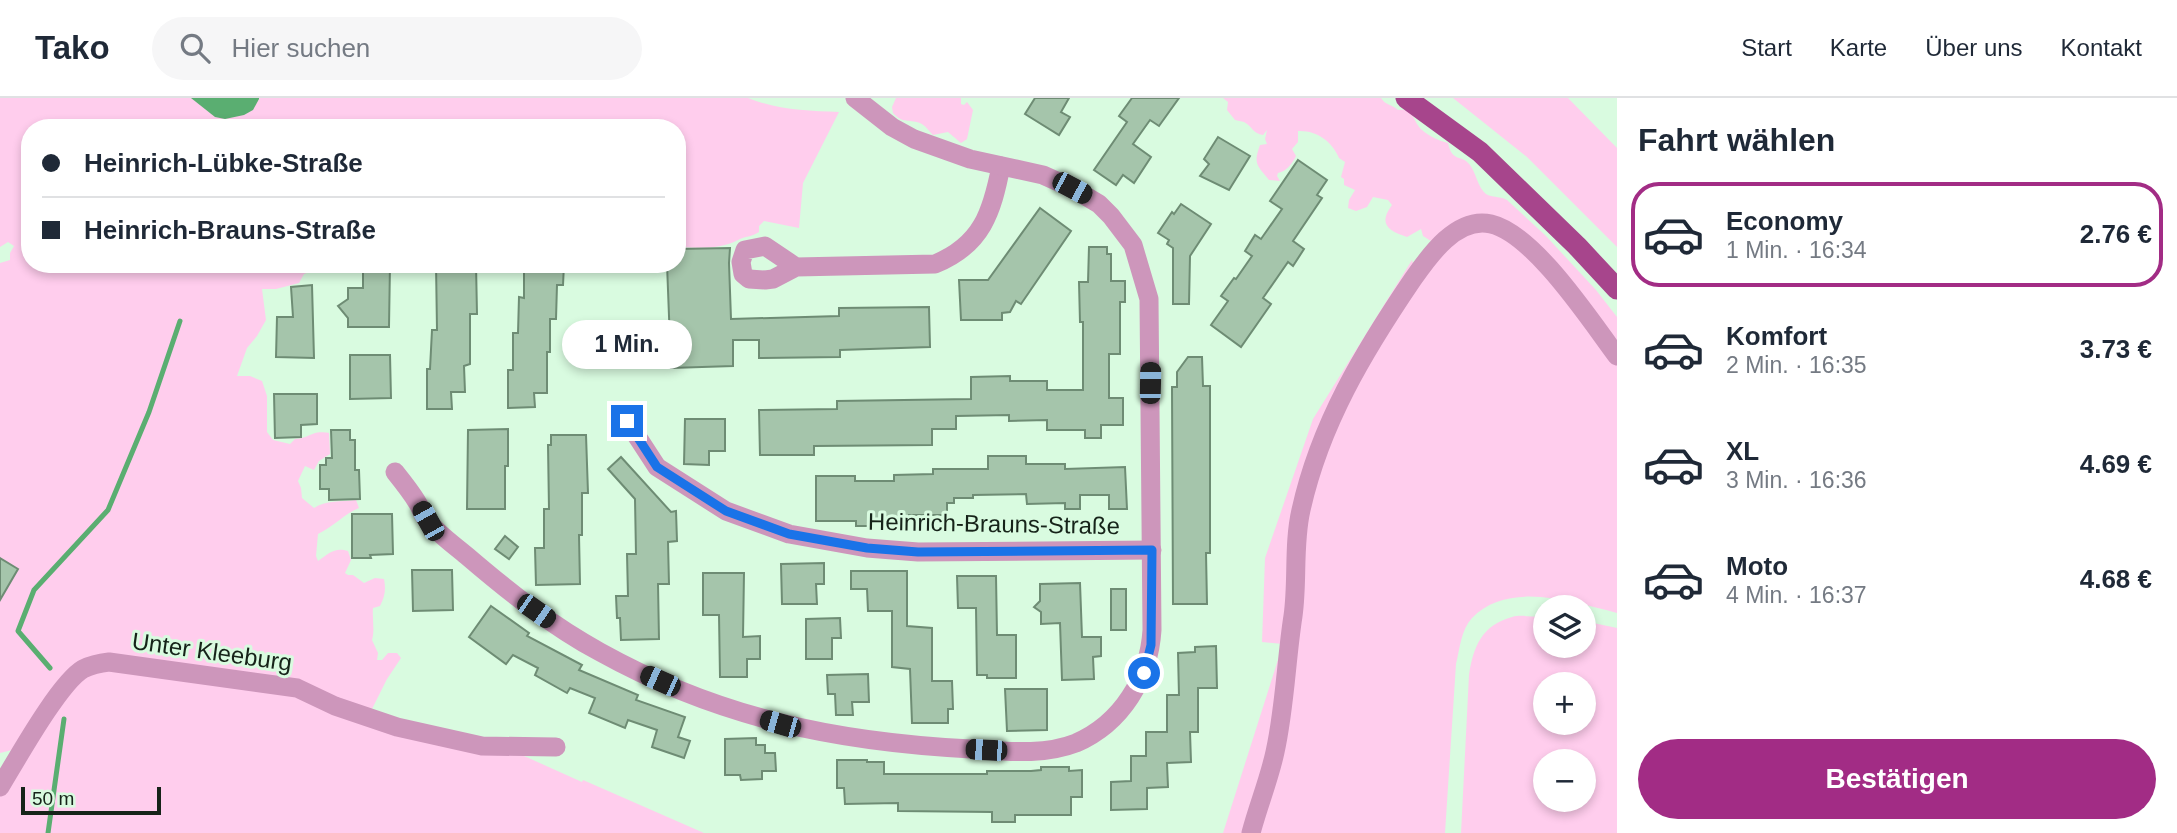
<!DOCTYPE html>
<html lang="de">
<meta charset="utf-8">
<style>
body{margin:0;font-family:Arial,sans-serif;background:#f6f6f7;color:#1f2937;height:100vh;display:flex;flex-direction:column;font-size:26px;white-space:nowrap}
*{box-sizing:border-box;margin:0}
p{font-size:23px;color:#747a83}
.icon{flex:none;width:38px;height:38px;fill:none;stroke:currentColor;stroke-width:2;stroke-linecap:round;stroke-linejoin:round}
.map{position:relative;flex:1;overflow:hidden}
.drawer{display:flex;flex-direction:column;background:#fff;width:560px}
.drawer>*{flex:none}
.top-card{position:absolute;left:21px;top:21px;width:665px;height:154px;border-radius:28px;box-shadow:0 4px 10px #0003;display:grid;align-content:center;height:154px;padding:0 21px;background:#fff}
.buttons{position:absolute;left:1533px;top:497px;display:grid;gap:14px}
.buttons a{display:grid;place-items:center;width:63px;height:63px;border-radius:50%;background:#fff;box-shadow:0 4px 10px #0003;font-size:35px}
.scale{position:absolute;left:21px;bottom:18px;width:140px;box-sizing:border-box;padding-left:7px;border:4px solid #162319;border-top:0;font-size:19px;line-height:24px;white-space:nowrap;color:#162319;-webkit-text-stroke:5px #d9fbe0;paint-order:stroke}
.end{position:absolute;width:32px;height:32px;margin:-16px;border:9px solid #1a73e8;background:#fff;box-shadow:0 0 0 4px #fff}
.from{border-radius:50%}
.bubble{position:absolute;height:49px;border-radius:24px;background:#fff;box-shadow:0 4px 10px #0003;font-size:23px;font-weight:700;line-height:49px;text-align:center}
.car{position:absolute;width:21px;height:42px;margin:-21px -10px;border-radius:9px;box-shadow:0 0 5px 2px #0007;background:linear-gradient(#222 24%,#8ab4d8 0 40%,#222 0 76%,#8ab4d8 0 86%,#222 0)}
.top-card b{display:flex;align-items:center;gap:24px;height:66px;font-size:26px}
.top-card b+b{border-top:2px solid #e0e1e3}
.top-card i{width:18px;height:18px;background:#1f2937}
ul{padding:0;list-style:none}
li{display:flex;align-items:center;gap:21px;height:105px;margin:0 14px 10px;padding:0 7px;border:4px solid transparent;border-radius:28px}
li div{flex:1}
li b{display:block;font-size:26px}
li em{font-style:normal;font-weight:700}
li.current{border-color:#a22c85}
li>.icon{width:63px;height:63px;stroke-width:1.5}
h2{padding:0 21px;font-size:32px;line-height:84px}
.cta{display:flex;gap:14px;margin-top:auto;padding:14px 21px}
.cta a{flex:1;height:80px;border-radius:42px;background:#a22c85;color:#fff;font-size:28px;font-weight:700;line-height:80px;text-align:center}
header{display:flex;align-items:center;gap:42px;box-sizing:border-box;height:98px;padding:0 35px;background:#fff;border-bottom:2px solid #e0e1e3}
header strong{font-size:33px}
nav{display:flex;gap:38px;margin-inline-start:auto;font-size:24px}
.search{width:490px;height:63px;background:#f6f6f7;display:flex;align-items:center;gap:18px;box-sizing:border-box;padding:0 24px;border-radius:38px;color:#747a83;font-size:26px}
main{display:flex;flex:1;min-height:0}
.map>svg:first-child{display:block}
</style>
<header>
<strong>Tako</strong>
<div class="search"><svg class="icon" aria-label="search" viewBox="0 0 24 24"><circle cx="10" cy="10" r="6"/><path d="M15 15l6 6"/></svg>Hier suchen</div>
<nav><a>Start</a><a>Karte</a><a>Über uns</a><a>Kontakt</a></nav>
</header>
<main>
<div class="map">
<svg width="1617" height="735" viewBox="0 0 1617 735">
<rect width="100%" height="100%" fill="#d9fbe0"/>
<g fill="#ffcded" fill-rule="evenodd">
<path d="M0,0H748C778,12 807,13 839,14L803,85L799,130L764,123L759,128V134C752,139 745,138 738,142C718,152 699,150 677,149V30H30V166H319L312,173L304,176L299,185L276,191H262L266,222L257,238L247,250L237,278H250L262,283L267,298V334L273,342L290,346L295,341C312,340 310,332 329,335L330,356L319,363L314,372L305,368L298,383L301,390L302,400L314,410C325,402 342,404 356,402L359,410C344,416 333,429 318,436L316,458L318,463C329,455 335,449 348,453L351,462L345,475L348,477H353L364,485L375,480L384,481C386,492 385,498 380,508L373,510C372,521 375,532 372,542L378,555L377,562H382L388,555H397L401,560L387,581L368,619L513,653L582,684L583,682L704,735H0V677L20,650L0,655V165L10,162V155L14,148L8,144L0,149Z"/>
<path d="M896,0H961V6L964,7L967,4L973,12L967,41L961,45L948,34L933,37C929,33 925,27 920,25C907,21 904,26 893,15L892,9Z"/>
<path d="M1223,0H1381C1385,7 1393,7 1398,12C1414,10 1413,24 1422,32C1429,38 1439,43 1448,45C1452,65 1462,56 1470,67C1476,75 1478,90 1486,96C1492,100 1501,98 1507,102L1546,138L1596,192L1617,219V253L1569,190L1563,192L1617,262V515C1573,504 1508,482 1472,520C1461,532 1460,550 1456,566L1445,735H1223L1283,546L1262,544L1265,460L1313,321L1412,162L1418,182C1433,161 1456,127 1486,131C1495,132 1504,137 1512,140L1496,126L1472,117C1461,121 1444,145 1434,144C1430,143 1427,140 1423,138L1421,131L1407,139C1388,133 1378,126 1392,107L1388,102L1373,99L1367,109L1356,113L1348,110L1349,102L1355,92L1344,87V81L1341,79L1345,64L1339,60C1332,43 1316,32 1298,33V44L1292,51L1296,58C1292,66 1287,73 1278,75L1277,78L1280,83L1269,82C1257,67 1253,66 1260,47L1267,46L1265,41L1267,32L1263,37C1253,36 1252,28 1244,24C1241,23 1238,23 1235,22L1227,12L1228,4ZM1533,149L1539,150L1543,162L1553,163L1555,166L1549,174L1525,151L1529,153Z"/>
<polygon points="1453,0 1568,0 1617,50 1617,149 1527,59"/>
<path d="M1545,518V548H1584V523L1617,530V735H1461L1469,577C1473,549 1482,527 1512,519C1522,516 1535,520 1545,518ZM1545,586H1584V625H1545ZM1545,663H1584V702H1545Z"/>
</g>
<polygon fill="#5aae71" points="191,0 259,0 259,1 253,12 244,17 225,21 215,19"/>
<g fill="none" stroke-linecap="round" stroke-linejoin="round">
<g stroke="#5aae71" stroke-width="5">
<polyline points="50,570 18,533 34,492 108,412 149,314 180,223"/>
<polyline points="48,735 64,621"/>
</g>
</g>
<g fill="#a5c5ab" stroke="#6e8c74" stroke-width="2">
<polygon points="1035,0 1069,0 1061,14 1070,19 1059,37 1025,16"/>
<polygon points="1132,0 1179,0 1159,28 1150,22 1133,46 1151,59 1134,85 1123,77 1116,87 1094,72 1127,24 1119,18"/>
<polygon points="1218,39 1250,58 1229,92 1200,78 1209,66 1204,61"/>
<polygon points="1298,62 1327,82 1317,97 1322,100 1293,143 1304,151 1293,168 1288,164 1263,200 1271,206 1241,249 1211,227 1228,203 1221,198 1234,180 1236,181 1252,158 1245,153 1255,137 1261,141 1282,111 1270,103"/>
<polygon points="1181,106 1211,126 1190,158 1189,206 1173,206 1173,150 1167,146 1169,142 1158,135 1172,114 1174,116"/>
<polygon points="1040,110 1071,133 1021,206 1016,203 1010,214 1002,215 1002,222 961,222 959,182 988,182"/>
<polygon points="1089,149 1107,149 1107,156 1111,156 1111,183 1125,183 1125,204 1120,204 1120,256 1109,256 1109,300 1123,300 1123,327 1101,327 1101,340 1085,340 1085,332 1047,332 1047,322 1009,323 1009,317 956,318 956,331 932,331 932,347 814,348 814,357 760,357 759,312 837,311 837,303 971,301 971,279 1010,278 1010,283 1047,283 1047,292 1083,292 1083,224 1080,224 1079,184 1088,184"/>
<polygon points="730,150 729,165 731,221 839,218 839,210 929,209 930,249 840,252 840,259 759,260 759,242 733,242 733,268 671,270 667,166 677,166 677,151"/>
<polygon points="363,166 390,166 389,229 348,229 348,220 338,208 348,201 348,190 363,190"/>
<polygon points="436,166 476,166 477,216 470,216 470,266 464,268 465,294 451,294 452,311 427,311 427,271 430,271 432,232 437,232"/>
<polygon points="524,166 564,166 563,187 557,187 556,221 550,221 550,254 547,254 547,295 534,295 535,309 508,310 508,272 513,272 513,235 518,235 519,199 524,200"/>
<polygon points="312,187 314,260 276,259 277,219 293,219 291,189"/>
<polygon points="350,257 390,257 391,300 350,301"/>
<polygon points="1188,259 1202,259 1203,288 1210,288 1210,455 1206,455 1207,506 1173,506 1172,289 1177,289 1177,274"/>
<polygon points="274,296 317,296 317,326 301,327 301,339 275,340"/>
<polygon points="685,321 725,321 725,353 709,353 709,367 684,366"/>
<polygon points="508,331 508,368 505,368 505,411 467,411 468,332"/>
<polygon points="331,332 350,332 350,342 355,342 355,372 359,372 360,401 329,402 329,391 320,391 320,367 326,367 326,360 332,360"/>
<polygon points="551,337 586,337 588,395 582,395 582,437 579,437 580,486 536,487 535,450 544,450 544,411 549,411 548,347 551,347"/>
<polygon points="988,358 1026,358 1026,366 1065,366 1065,371 1125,369 1127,411 1109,411 1109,397 1080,397 1080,411 1065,411 1065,405 1027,406 1026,396 973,397 973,400 954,400 954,405 947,405 947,417 909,417 909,422 870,423 870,428 856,428 856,423 816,423 816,378 855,378 855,383 894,383 894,377 933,376 933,371 988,371"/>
<polygon points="621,359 671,414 676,413 677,443 668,444 669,486 658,486 659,541 621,542 620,520 617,520 616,498 628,498 627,456 636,456 635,401 608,371"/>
<polygon points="352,416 392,416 393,456 370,457 371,460 352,460"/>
<polygon points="505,438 518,449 509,461 495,451"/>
<polygon points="0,460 18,471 0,502"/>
<polygon points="824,465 824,486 816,486 817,506 782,506 781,466"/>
<polygon points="412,472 452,472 453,512 413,513"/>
<polygon points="851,473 907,473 907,528 932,530 932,583 952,583 953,611 948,611 948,625 912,625 910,571 892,569 892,513 868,513 867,491 851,491"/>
<polygon points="703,475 744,475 743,539 760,538 760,561 747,561 747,579 720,579 719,517 703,517"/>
<polygon points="957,478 996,478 997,537 1016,537 1016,580 987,580 987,577 977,577 976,510 958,510"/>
<polygon points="1080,485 1082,539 1101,539 1101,558 1093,559 1094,581 1062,582 1060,525 1041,526 1041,514 1034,509 1040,503 1040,486"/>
<rect x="1111" y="491" width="15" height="41"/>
<polygon points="491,508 529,535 527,538 582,567 579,572 638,597 636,602 685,619 678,639 690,643 684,660 652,649 657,632 628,622 625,630 589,615 595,600 570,590 567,595 535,577 538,570 513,557 506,566 469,539"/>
<polygon points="840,520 841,540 832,540 832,561 806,561 806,521"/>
<polygon points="1216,548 1217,590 1198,590 1198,634 1190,634 1191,664 1167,665 1168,689 1147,690 1147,711 1111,712 1111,684 1131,683 1131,658 1146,658 1146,634 1167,634 1167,597 1179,597 1178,555 1195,554 1195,549"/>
<polygon points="868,576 869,604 852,604 853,617 836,617 835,596 828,596 827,577"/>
<polygon points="1005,591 1047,591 1047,632 1007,633"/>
<polygon points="756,640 756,647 765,647 765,655 775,655 776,673 762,673 762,681 741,682 740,677 725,677 725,641"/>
<polygon points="837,662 867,662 867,664 884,664 884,676 987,676 987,673 1031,673 1041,672 1041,669 1069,669 1069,673 1082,672 1082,699 1071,699 1071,717 1015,717 1015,724 992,724 992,714 898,713 898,705 845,706 844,690 837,690"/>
</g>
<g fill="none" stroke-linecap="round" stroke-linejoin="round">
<g stroke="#cd96bb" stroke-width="19">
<path d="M796,169L765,148L745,152L741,164L743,176L749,181L765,182L773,181L796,169L935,166C982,147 992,114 1001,68"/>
<polyline points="627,323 657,369 726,413 789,436 867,450 918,454 1152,452"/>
<path d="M395,374C403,384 411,394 417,404C421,410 423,418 428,423C438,436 454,447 467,458C509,494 552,528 600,554C719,620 836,644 971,651C1005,653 1043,658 1076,645C1122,625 1149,580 1152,532L1149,201L1133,147L1111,118L1099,106L1072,90L1043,77L970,61L914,41L892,29L855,0"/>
<path d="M0,689C16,663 59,585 83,571C91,567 100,565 109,564L297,590L335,608L397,629L482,648L556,649"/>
<path d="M1251,735C1258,708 1269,682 1275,654C1285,609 1286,563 1293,518C1298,483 1293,447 1301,412C1320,326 1364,253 1413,181C1429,158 1457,118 1491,126C1534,136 1590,222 1617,258"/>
</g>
<polyline stroke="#a7458c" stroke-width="21" points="1406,0 1480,54 1577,148 1617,191"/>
</g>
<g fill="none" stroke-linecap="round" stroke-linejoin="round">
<polyline stroke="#1a73e8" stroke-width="9" points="627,323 657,369 726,413 789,436 867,450 918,454 1152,452 1151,547 1144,575"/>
</g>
<g text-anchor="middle" stroke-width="6" stroke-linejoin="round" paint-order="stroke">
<g font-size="24" fill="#162319" stroke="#d9fbe0">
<text transform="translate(994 426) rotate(1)" y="8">Heinrich-Brauns-Straße</text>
<text transform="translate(212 554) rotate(8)" y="8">Unter Kleeburg</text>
</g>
</g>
</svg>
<div class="buttons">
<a><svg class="icon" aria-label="layers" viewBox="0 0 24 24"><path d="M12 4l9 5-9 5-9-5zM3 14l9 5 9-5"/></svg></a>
<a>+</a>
<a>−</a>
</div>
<div class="scale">50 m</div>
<i class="end from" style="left:1144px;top:575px"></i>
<i class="end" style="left:627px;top:323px"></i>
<div class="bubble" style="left:562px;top:222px;width:130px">1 Min.</div>
<i class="car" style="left:1072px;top:90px;rotate:118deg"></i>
<i class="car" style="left:1150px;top:285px;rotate:1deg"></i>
<i class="car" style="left:428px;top:423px;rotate:331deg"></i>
<i class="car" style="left:536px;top:513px;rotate:125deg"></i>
<i class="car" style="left:660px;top:583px;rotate:294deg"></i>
<i class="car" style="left:780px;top:626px;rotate:286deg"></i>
<i class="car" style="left:986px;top:652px;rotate:273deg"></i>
<div class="top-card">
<b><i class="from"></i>Heinrich-Lübke-Straße</b>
<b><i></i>Heinrich-Brauns-Straße</b>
</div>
</div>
<section class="drawer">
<h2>Fahrt wählen</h2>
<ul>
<li class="current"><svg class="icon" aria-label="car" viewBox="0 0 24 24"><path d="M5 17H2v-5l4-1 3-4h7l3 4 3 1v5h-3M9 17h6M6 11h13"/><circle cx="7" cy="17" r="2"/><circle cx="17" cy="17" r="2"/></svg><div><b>Economy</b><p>1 Min. · 16:34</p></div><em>2.76 €</em></li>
<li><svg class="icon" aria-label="car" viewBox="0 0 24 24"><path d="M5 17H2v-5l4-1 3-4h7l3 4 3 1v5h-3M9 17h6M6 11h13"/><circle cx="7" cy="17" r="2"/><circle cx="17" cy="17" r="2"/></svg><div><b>Komfort</b><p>2 Min. · 16:35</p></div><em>3.73 €</em></li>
<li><svg class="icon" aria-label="car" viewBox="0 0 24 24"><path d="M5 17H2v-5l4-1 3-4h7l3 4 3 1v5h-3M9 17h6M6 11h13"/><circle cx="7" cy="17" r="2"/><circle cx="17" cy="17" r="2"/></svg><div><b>XL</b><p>3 Min. · 16:36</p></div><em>4.69 €</em></li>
<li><svg class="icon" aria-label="car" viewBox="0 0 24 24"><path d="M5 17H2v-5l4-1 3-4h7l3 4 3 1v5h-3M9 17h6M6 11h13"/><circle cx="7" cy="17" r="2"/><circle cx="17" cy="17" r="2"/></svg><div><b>Moto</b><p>4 Min. · 16:37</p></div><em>4.68 €</em></li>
</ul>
<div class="cta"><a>Bestätigen</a></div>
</section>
</main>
